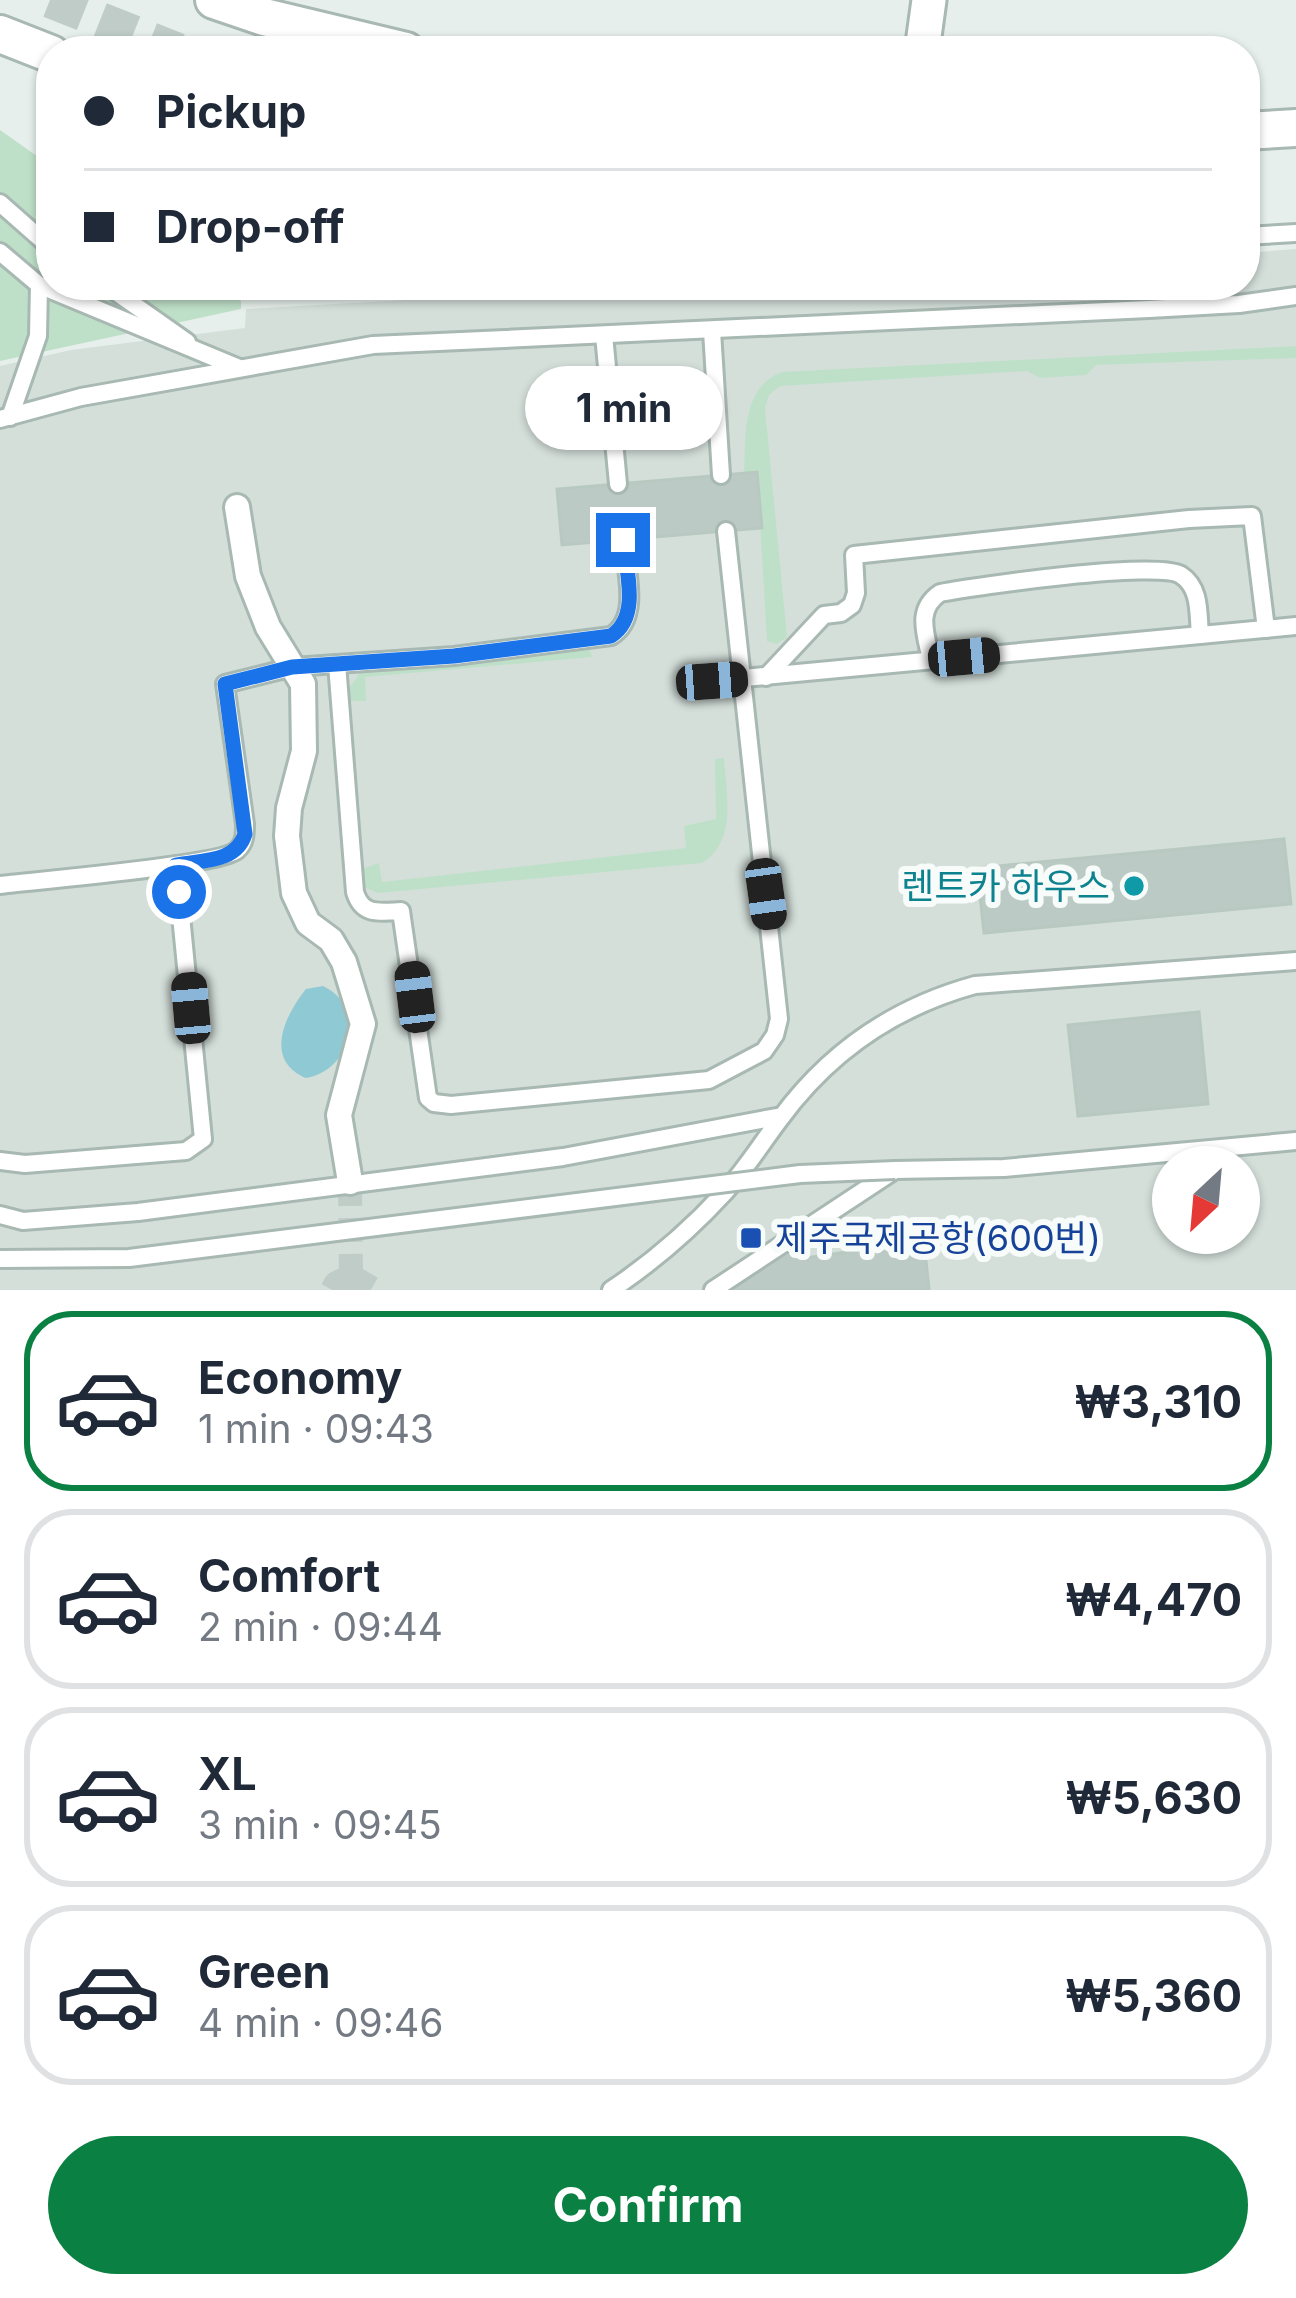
<!DOCTYPE html>
<meta charset="utf-8">
<style>
body{margin:0;font-family:Inter,"Noto Sans KR",sans-serif;background:#f6f6f7;color:#1f2937;height:100vh;display:flex;flex-direction:column;font-size:45px;white-space:nowrap}
*{box-sizing:border-box;margin:0}
p{font-size:39px;color:#747a83}
.icon{flex:none;width:66px;height:66px;fill:none;stroke:currentColor;stroke-width:2;stroke-linecap:round;stroke-linejoin:round}
.map{position:relative;height:1290px;overflow:hidden}
.drawer{display:flex;flex-direction:column;background:#fff;flex:1}
.drawer>*{flex:none}
.guide{position:absolute;left:36px;top:36px;width:1224px;height:264px;border-radius:48px;box-shadow:0 3px 9px #0004;display:grid;align-content:center;height:264px;padding:0 48px;background:#fff}
.needle{width:78px;rotate:206deg}
.tools{position:absolute;left:1152px;top:1146px;display:grid;gap:24px}
.tools a{display:grid;place-items:center;width:108px;height:108px;border-radius:50%;background:#fff;box-shadow:0 3px 9px #0004;font-size:60px}
.end{position:absolute;width:54px;height:54px;margin:-27px;border:15px solid #1a73e8;background:#fff;box-shadow:0 0 0 6px #fff}
.from{border-radius:50%}
.bubble{position:absolute;height:84px;border-radius:42px;background:#fff;box-shadow:0 3px 9px #0004;font-size:39px;font-weight:700;line-height:84px;text-align:center}
.car{position:absolute;width:36px;height:72px;margin:-36px -18px;border-radius:15px;box-shadow:0 0 9px 3px #0007;background:linear-gradient(#222 24%,#8ab4d8 0 40%,#222 0 76%,#8ab4d8 0 86%,#222 0)}
.guide b{display:flex;align-items:center;gap:42px;height:114px;font-size:45px}
.guide b+b{border-top:3px solid #e0e1e3}
.guide i{width:30px;height:30px;background:#1f2937}
ul{padding:21px 0 0;list-style:none}
li{display:flex;align-items:center;gap:36px;height:180px;margin:0 24px 18px;padding:0 24px;border:6px solid #e0e1e3;border-radius:48px}
li div{flex:1}
li b{display:block;font-size:45px}
li em{font-style:normal;font-weight:700}
li.on{border-color:#0b8043}
li>.icon{width:108px;height:108px;stroke-width:1.5}
.action{display:flex;gap:24px;margin-top:auto;padding:24px 48px}
.action a{flex:1;height:138px;border-radius:72px;background:#0b8043;color:#fff;font-size:48px;font-weight:700;line-height:138px;text-align:center}
.map>svg:first-child{display:block}
</style>
<div class="map">
<svg width="1296" height="1290" viewBox="0 0 1296 1290">
<rect width="100%" height="100%" fill="#e6efeb"/>
<path fill="#d4dfda" fill-rule="evenodd" d="M1296,249V1290H0V366L71,350L245,328L246,309L679,285H1245V253ZM1173,1167H1239V1233H1173Z"/>
<g fill="#bfe0c8">
<polygon points="0,130 51,166 51,285 219,285 241,301 241,309 0,361"/>
<path d="M1296,346V358L1096,365L1086,375L1040,378L1027,371L780,386L769,395L765,408L787,637L777,644L767,641L757,472L744,473C746,437 741,387 782,372Z"/>
<polygon points="589,648 592,657 365,677 366,701 349,701 350,687 362,670"/>
<path d="M724,758C726,794 738,840 702,863L378,893L361,886L359,870L379,863L382,882L686,848L684,826L716,819L715,759Z"/>
</g>
<path fill="#8ec9d4" d="M323,986C369,1008 351,1070 306,1078C263,1060 285,1015 306,989Z"/>
<g fill="#bbcac4" stroke="#b8c9c2" stroke-width="3">
<polygon points="757,472 762,528 562,545 557,489"/>
<polygon points="1284,839 1291,904 984,933 977,868"/>
<polygon points="1199,1012 1208,1104 1078,1116 1068,1025"/>
<polygon points="795,1239 805,1258 924,1241 929,1290 720,1290"/>
</g>
<g fill="none" stroke-linecap="round" stroke-linejoin="round">
<g stroke="#bfccc8" stroke-width="24" stroke-dasharray="24 12" stroke-linecap="butt">
<polyline points="350,1182 351,1276"/>
<polyline points="351,1276 375,1290"/>
<polyline points="332,1290 336,1283 351,1276"/>
</g>
<polyline stroke="#bfccc8" stroke-width="36" stroke-dasharray="36 18" stroke-linecap="butt" points="50,0 178,51"/>
<defs>
<g id="service">
<polyline points="0,203 51,248"/>
<polyline points="1245,236 1296,233"/>
<polyline points="0,252 39,285 239,368"/>
<polyline points="106,285 187,342"/>
<polyline points="712,331 721,475"/>
<polyline points="604,335 618,484"/>
<polyline points="10,417 38,336 39,285"/>
<polyline points="0,419 81,397 373,345 1149,309 1239,304 1296,296"/>
<path d="M931,660C926,634 915,610 940,593C977,586 1158,560 1181,575C1201,588 1198,614 1200,635"/>
<path d="M337,664L355,892C362,916 379,912 401,911L428,1098L434,1103L451,1105L709,1080L764,1051L775,1035L779,1019L726,531"/>
<polyline points="766,677 824,615 841,613 852,605 856,593 854,555 1189,519 1252,516 1266,629"/>
<polyline points="712,681 1296,626"/>
<path d="M0,885C34,881 222,865 237,850C245,843 245,834 245,824L225,684L293,667L454,656L611,636C641,618 626,570 623,540"/>
<polyline points="0,1161 25,1164 186,1151 203,1139 176,865"/>
<polyline points="0,1215 23,1221 138,1212 563,1157 782,1116"/>
<path d="M611,1290C653,1262 690,1230 724,1193C745,1170 761,1144 780,1119C829,1052 895,1007 975,985L1296,961"/>
<polyline points="713,1290 895,1170 1004,1168 1296,1141"/>
</g>
<polyline id="pedestrian" points="237,507 248,576 268,627 303,684 304,751 289,808 287,836 294,893 308,923 331,940 344,962 363,1024 339,1115 350,1182"/>
<polyline id="minor" points="922,51 929,0"/>
<g id="tertiary">
<polyline points="214,0 264,17 406,51"/>
<polyline points="0,34 51,54"/>
<polyline points="1245,131 1296,128"/>
</g>
</defs>
<use href="#service" stroke="#a8b8b2" stroke-width="22"/>
<use href="#pedestrian" stroke="#a8b8b2" stroke-width="30"/>
<use href="#minor" stroke="#a8b8b2" stroke-width="39"/>
<use href="#tertiary" stroke="#a8b8b2" stroke-width="42"/>
<use href="#service" stroke="#fff" stroke-width="16"/>
<use href="#pedestrian" stroke="#fff" stroke-width="24"/>
<use href="#minor" stroke="#fff" stroke-width="33"/>
<use href="#tertiary" stroke="#fff" stroke-width="36"/>
<defs>
<polyline id="service-bridge" points="0,1259 129,1258 800,1174 895,1170"/>
</defs>
<use href="#service-bridge" stroke="#a8b8b2" stroke-width="22" stroke-linecap="butt"/>
<use href="#service-bridge" stroke="#fff" stroke-width="16"/>
</g>
<g fill="none" stroke-linecap="round" stroke-linejoin="round">
<path stroke="#1a73e8" stroke-width="15" d="M179,892L176,865C202,860 236,863 245,834L225,684L292,667L454,656L611,636C641,617 626,570 623,540"/>
</g>
<circle fill="#0f9aa8" stroke="#f7fbf9" stroke-width="4.5" cx="1134" cy="886" r="12"/>
<rect fill="#1a4fb4" stroke="#f7fbf9" stroke-width="4.5" x="739" y="1226" width="24" height="24" rx="6"/>
<g text-anchor="middle" stroke-width="12" stroke-linejoin="round" paint-order="stroke">
<g font-size="36" fill="#0d838f" stroke="#f7fbf9" text-anchor="end">
<text x="1110" y="899">렌트카 하우스</text>
</g>
<g font-size="36" fill="#164399" stroke="#f7fbf9" text-anchor="start">
<text x="775" y="1251">제주국제공항(600번)</text>
</g>
</g>
</svg>
<div class="tools">
<a><svg class="needle" viewBox="-14 -14 28 28"><path d="M0-13l5 13h-10z" fill="#e53935"/><path d="M0 13l5-13h-10z" fill="#747a83"/></svg></a>
</div>
<i class="end from" style="left:179px;top:892px"></i>
<i class="end" style="left:623px;top:540px"></i>
<div class="bubble" style="left:525px;top:366px;width:198px">1 min</div>
<i class="car" style="left:964px;top:657px;rotate:85deg"></i>
<i class="car" style="left:712px;top:681px;rotate:86deg"></i>
<i class="car" style="left:766px;top:894px;rotate:172deg"></i>
<i class="car" style="left:415px;top:997px;rotate:353deg"></i>
<i class="car" style="left:191px;top:1008px;rotate:355deg"></i>
<div class="guide">
<b><i class="from"></i>Pickup</b>
<b><i></i>Drop-off</b>
</div>
</div>
<section class="drawer">
<ul>
<li class="on"><svg class="icon" aria-label="car" viewBox="0 0 24 24"><path d="M5 17H2v-5l4-1 3-4h7l3 4 3 1v5h-3M9 17h6M6 11h13"/><circle cx="7" cy="17" r="2"/><circle cx="17" cy="17" r="2"/></svg><div><b>Economy</b><p>1 min · 09:43</p></div><em>₩3,310</em></li>
<li><svg class="icon" aria-label="car" viewBox="0 0 24 24"><path d="M5 17H2v-5l4-1 3-4h7l3 4 3 1v5h-3M9 17h6M6 11h13"/><circle cx="7" cy="17" r="2"/><circle cx="17" cy="17" r="2"/></svg><div><b>Comfort</b><p>2 min · 09:44</p></div><em>₩4,470</em></li>
<li><svg class="icon" aria-label="car" viewBox="0 0 24 24"><path d="M5 17H2v-5l4-1 3-4h7l3 4 3 1v5h-3M9 17h6M6 11h13"/><circle cx="7" cy="17" r="2"/><circle cx="17" cy="17" r="2"/></svg><div><b>XL</b><p>3 min · 09:45</p></div><em>₩5,630</em></li>
<li><svg class="icon" aria-label="car" viewBox="0 0 24 24"><path d="M5 17H2v-5l4-1 3-4h7l3 4 3 1v5h-3M9 17h6M6 11h13"/><circle cx="7" cy="17" r="2"/><circle cx="17" cy="17" r="2"/></svg><div><b>Green</b><p>4 min · 09:46</p></div><em>₩5,360</em></li>
</ul>
<div class="action"><a>Confirm</a></div>
</section>
